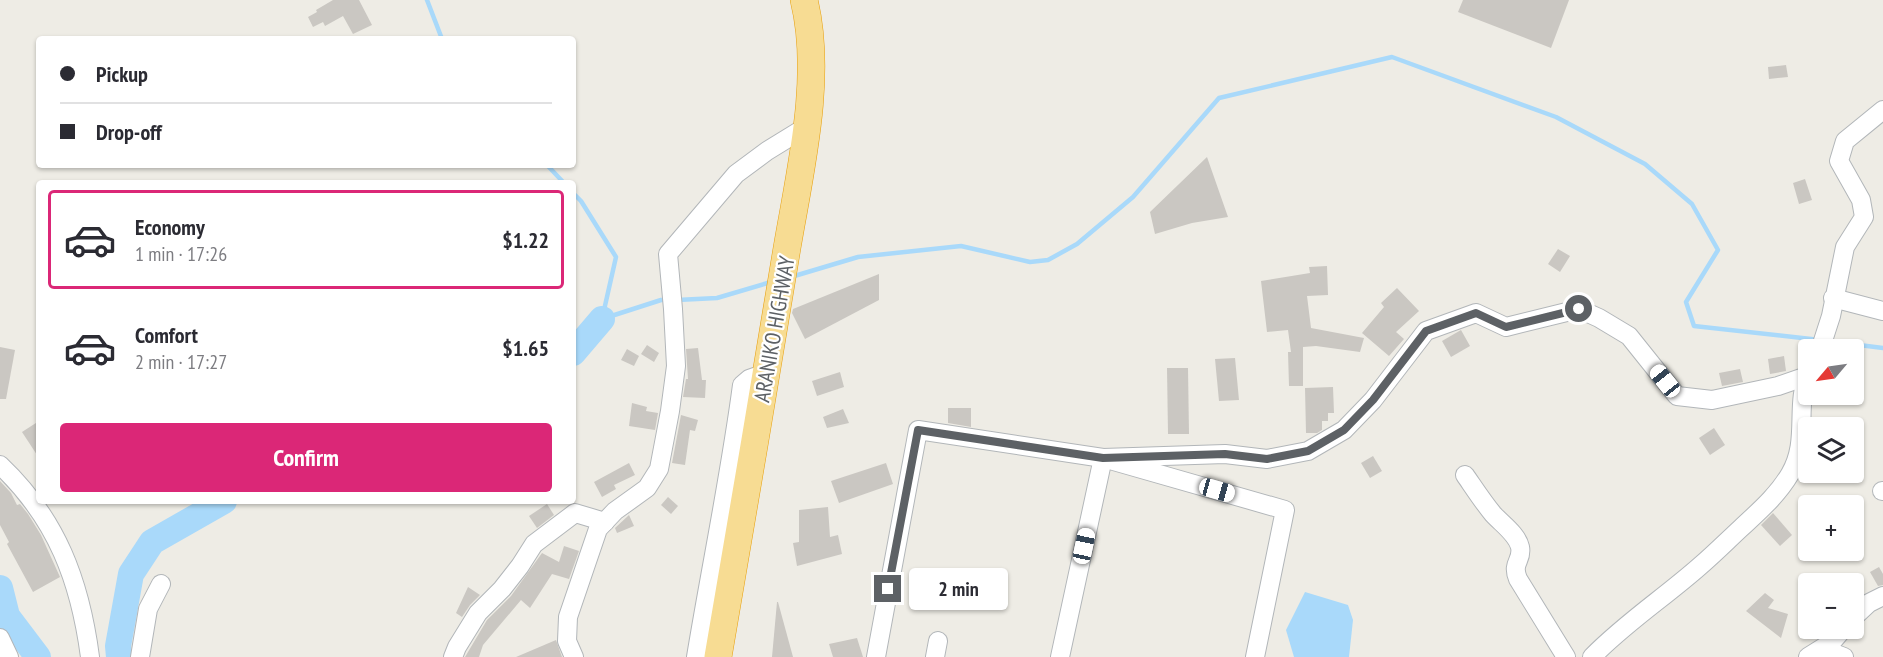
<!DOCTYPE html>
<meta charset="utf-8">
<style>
body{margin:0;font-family:"PT Sans Narrow",sans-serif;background:#f7f7f7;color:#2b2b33;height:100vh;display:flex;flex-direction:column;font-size:22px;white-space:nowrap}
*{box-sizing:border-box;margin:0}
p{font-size:20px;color:#7c7c81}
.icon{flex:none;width:33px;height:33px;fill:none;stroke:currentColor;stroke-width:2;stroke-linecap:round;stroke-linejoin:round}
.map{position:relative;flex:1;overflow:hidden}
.details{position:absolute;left:36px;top:180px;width:540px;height:324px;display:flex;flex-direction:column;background:#fff;border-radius:6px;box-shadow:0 2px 4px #0004}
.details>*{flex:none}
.top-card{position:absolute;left:36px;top:36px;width:540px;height:132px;border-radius:6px;box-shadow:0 2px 4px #0004;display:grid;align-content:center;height:132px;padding:0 24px;background:#fff}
.needle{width:39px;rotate:241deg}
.buttons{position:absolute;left:1798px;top:339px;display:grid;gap:12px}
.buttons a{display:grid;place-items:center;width:66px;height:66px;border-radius:6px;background:#fff;box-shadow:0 2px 4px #0004;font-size:30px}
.end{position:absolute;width:27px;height:27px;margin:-14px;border:8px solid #5d6165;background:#fff;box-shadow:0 0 0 3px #fff}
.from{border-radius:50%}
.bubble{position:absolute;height:42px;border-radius:6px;background:#fff;box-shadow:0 2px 4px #0004;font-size:20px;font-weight:600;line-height:42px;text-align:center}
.car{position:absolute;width:18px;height:36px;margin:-18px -9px;border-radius:8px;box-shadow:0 0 4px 2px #0007;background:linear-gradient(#fff 24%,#345 0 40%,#fff 0 76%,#345 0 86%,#fff 0)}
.top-card b{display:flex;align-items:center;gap:21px;height:57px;font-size:22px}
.top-card b+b{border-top:2px solid #e1e1e2}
.top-card i{width:15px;height:15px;background:#2b2b33}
ul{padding:10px 0 0;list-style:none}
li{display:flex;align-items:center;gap:18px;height:99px;margin:0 12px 9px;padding:0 12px;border:3px solid transparent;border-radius:6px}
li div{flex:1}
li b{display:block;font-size:22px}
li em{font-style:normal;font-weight:600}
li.on{border-color:#db2777}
li>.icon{width:54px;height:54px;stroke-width:1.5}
.cta{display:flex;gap:12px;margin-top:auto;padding:12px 24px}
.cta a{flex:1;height:69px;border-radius:6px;background:#db2777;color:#fff;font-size:24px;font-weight:600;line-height:69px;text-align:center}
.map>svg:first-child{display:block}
</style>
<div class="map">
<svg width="1883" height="657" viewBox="0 0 1883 657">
<rect width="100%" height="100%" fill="#eeece5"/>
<polygon fill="#a9d9fa" points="1305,592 1348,605 1353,620 1349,657 1294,657 1286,630"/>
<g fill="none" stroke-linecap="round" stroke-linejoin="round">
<g stroke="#a9d9fa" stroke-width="4.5">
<polyline points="427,0 442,39"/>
<polyline points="547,165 564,183"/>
<polyline points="573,193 581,201 616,257 602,319"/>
<polyline points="791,277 858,257 961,246 1030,262 1048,260 1077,244 1133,197 1219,98 1392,57 1556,117 1645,164 1692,204 1718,250 1686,302 1694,326 1820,340"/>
<polyline points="677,300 717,298 771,282"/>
<polyline points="602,319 661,300 668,300"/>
<polyline points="1828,341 1883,348"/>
</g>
<g stroke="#a9d9fa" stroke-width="26">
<polyline points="573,353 602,319"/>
<polyline points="0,588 7,616 38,657"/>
<polyline points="119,657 118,646 131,574 152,542 224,501"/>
</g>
</g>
<g fill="#cac7c2">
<polygon points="333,0 359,0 372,25 353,34 343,16 325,26 323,22 313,27 308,17 317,12 316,10"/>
<polygon points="1463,0 1569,0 1551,48 1458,12"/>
<polygon points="1786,65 1788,77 1769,79 1768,67"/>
<polygon points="1207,157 1228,217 1192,223 1155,234 1150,212"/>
<polygon points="1805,179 1812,200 1799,204 1793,183"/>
<polygon points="1558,249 1570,256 1560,272 1548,264"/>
<polygon points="1327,266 1328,295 1307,296 1311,328 1364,338 1360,352 1316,346 1303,347 1303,386 1289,386 1288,352 1291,352 1288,330 1267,332 1261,281 1310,273 1309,267"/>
<polygon points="879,274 879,300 805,339 792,313 793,309"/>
<polygon points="1397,288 1419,311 1396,332 1404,339 1389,356 1362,333 1384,307 1381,303"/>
<polygon points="1461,330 1470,346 1451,357 1442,341"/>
<polygon points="647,345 659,353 654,362 641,354"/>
<polygon points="0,347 15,350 6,399 0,399"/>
<polygon points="698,348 702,380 706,380 705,398 683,397 686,379 688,379 686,349"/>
<polygon points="627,349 639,356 634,366 621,360"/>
<polygon points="1784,356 1786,371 1770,374 1768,359"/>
<polygon points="1235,358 1239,400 1219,401 1215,359"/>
<polygon points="1167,368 1188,368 1189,434 1168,434"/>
<polygon points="1740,369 1743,382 1722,386 1719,373"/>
<polygon points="840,372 844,387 817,396 812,381"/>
<polygon points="1333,387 1334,413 1328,413 1328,421 1322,421 1322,430 1317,433 1306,433 1305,388"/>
<polygon points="632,403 647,407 646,411 658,413 655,430 629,426"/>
<polygon points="948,408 971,408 971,427 948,423"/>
<polygon points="843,409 849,423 827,428 823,417"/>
<polygon points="681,415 698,420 695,431 690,430 685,465 672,463"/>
<polygon points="39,421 39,458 22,432"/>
<polygon points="1714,428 1725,445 1710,455 1699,438"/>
<polygon points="1373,456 1382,471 1370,478 1361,463"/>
<polygon points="629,463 635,475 614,485 616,489 602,497 594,482"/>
<polygon points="886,463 893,484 839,503 831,481"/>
<polygon points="0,481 11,493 17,505 20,504 28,514 41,535 60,577 33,592 7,544 9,542 0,525"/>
<polygon points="668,497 678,506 671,514 661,505"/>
<polygon points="547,504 554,515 537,528 529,516"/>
<polygon points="828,507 830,537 838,535 842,554 797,566 793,543 799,542 799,510"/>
<polygon points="1773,513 1792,535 1780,546 1761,525"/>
<polygon points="629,515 634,526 617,533 615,528"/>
<polygon points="564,546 579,551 569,579 552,574 530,608 521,600 483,645 479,657 465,657 487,620 511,596 542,553 559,562"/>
<polygon points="1879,567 1883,574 1883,585 1878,586 1870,572"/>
<polygon points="468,587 480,595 470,605 462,617 456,613"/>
<polygon points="1765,593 1774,600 1768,608 1788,614 1781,638 1746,611"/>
<polygon points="777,602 778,602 793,657 772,657"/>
<polygon points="857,638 863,657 833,657 829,644"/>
<polygon points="556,640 562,657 516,657"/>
</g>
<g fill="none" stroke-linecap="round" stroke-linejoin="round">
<defs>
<g id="minor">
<polyline points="1833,298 1883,311"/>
<polyline points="1820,350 1831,316 1845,247 1864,217 1861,200 1839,161 1845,141 1883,110"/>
<path d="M0,465C57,519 80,581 90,657"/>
<path d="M1465,475C1474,488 1483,502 1493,514C1502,524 1517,534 1520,547C1523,561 1511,562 1518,579L1566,657"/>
<polyline points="1882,491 1883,491"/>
<polyline points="1854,617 1869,603 1883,596"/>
<polyline points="0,638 9,657"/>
<polyline points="1823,649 1844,657"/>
<polyline points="140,657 148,609 161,584"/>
<polyline points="453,657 457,647 478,613 502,589 520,566 534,544 575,513 605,522"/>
<polyline points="574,657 567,641 568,617 598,529 615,511 647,488 659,469 670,411 676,366 673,309 668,254 736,174 767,151 806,127"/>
<path d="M696,657C711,566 730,476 742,385L749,379L766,373"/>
<polyline points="876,657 918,430 1103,458 1285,510 1255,657"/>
<polyline points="935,657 938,641"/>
<polyline points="1060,657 1103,458 1225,454 1267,459 1308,451 1344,430 1373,400 1426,331 1476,313 1506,327 1579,309 1599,318 1629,336 1677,396 1712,400 1778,386 1807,376"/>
<path d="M1592,657C1625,623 1665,597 1700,566C1714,554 1727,541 1741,528C1758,512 1777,496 1790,474C1810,440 1794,406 1809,372"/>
<polyline points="1808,657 1832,642 1844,628"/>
</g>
<path id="highway" d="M718,657C741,520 765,385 787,248C800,171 823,77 804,0"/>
</defs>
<use href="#minor" stroke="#b2b6b9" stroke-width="20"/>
<use href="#highway" stroke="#e79f0c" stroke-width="28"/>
<use href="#minor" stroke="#fff" stroke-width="18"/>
<use href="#highway" stroke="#f7dc93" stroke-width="27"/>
</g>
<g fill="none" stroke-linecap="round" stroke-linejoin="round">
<polyline stroke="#5d6165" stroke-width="8" points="888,589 918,430 1103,458 1225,454 1267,459 1308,451 1344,430 1373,400 1426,331 1476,313 1506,327 1579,309"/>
</g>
<g text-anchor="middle" stroke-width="4.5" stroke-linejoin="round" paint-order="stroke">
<g font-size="22" fill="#5d6165" stroke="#fff">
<text transform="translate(774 329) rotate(-80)" y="8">ARANIKO HIGHWAY</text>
</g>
</g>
</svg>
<div class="buttons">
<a><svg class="needle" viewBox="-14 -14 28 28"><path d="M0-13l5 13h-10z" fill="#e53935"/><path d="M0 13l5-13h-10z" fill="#7c7c81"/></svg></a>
<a><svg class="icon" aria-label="layers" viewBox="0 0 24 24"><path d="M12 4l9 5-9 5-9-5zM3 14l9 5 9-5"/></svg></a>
<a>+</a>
<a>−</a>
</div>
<i class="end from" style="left:1579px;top:309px"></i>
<i class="end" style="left:888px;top:589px"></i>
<div class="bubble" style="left:909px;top:568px;width:99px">2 min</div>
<i class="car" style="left:1665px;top:381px;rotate:321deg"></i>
<i class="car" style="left:1217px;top:490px;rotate:106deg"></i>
<i class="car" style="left:1084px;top:546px;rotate:12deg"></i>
<div class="top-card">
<b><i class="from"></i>Pickup</b>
<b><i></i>Drop-off</b>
</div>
<section class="details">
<ul>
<li class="on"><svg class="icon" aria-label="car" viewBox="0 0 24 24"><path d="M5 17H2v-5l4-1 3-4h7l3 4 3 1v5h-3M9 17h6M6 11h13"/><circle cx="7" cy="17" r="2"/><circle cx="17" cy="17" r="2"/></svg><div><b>Economy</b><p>1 min · 17:26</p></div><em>$1.22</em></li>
<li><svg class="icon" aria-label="car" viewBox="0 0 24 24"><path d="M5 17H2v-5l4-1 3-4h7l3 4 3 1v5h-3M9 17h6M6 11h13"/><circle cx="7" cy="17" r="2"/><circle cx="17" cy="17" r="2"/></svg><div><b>Comfort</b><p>2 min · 17:27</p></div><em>$1.65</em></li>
</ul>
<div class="cta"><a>Confirm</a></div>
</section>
</div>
